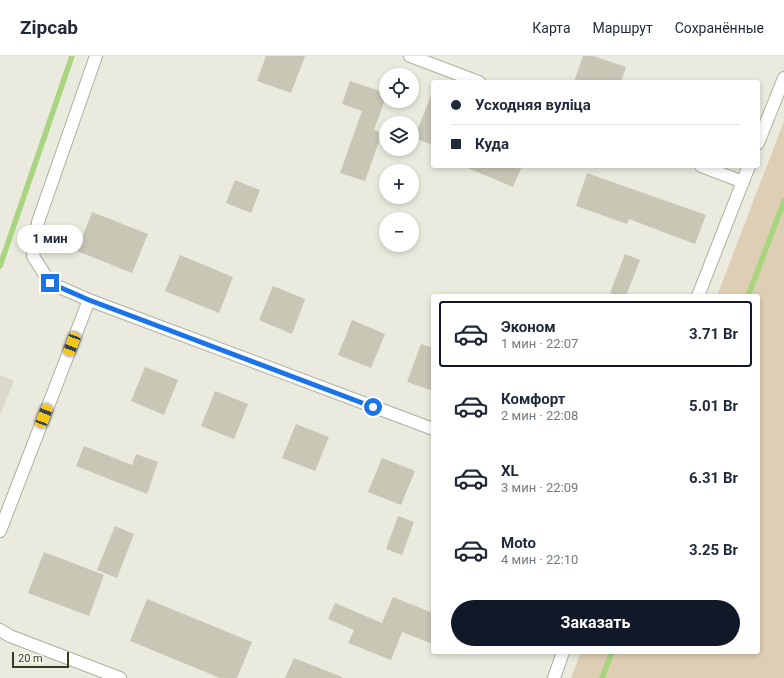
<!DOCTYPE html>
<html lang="ru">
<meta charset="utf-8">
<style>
body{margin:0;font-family:Roboto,sans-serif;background:#f2f2f3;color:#1f2937;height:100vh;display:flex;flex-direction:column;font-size:15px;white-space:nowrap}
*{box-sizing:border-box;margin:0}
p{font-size:13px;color:#747a83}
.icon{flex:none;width:22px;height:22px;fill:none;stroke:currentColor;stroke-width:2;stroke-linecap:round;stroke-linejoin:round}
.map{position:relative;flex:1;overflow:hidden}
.side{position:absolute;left:431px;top:238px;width:329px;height:360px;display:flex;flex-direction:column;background:#fff;border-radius:4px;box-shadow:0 2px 6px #0003}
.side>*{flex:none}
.top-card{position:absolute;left:431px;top:24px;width:329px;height:88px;border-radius:4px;box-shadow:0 2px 6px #0003;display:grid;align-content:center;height:88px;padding:0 20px;background:#fff}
.tools{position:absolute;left:379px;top:12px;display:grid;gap:8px}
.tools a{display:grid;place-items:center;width:40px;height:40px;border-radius:50%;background:#fff;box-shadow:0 2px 6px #0003;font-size:20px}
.scale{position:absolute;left:12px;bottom:10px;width:57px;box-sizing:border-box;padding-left:4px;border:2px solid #383b1e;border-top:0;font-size:11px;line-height:14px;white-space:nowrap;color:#383b1e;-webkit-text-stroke:3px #f7f6ee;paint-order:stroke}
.end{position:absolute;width:18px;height:18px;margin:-9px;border:5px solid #1a73e8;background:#fff;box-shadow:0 0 0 2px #fff}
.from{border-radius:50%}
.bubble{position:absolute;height:28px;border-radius:14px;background:#fff;box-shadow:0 2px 6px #0003;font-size:13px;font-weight:700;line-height:28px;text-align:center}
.car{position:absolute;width:12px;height:24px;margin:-12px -6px;border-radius:5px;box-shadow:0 0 3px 1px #0007;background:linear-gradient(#f5c518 24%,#345 0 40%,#f5c518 0 76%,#345 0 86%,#f5c518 0)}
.top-card b{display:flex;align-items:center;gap:14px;height:38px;font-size:15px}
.top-card b+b{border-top:1px solid #e0e1e3}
.top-card i{width:10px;height:10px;background:#1f2937}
ul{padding:7px 0 0;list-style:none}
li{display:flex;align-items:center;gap:12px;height:66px;margin:0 8px 6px;padding:0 12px;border:2px solid transparent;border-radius:4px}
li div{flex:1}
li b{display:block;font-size:15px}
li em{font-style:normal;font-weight:700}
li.selected{border-color:#111827}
li>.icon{width:36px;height:36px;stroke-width:1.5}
.button{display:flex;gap:8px;margin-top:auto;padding:8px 20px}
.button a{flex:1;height:46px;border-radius:24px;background:#111827;color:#fff;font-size:16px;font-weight:700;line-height:46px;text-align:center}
header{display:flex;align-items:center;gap:24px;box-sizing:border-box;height:56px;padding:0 20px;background:#fff;border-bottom:1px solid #e0e1e3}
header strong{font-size:19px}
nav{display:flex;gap:22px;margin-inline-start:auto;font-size:14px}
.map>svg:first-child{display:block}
</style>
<header>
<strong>Zipcab</strong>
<nav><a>Карта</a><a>Маршрут</a><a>Сохранённые</a></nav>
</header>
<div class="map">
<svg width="784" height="622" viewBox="0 0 784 622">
<rect width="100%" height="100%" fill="#ebeade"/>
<polygon fill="#dbd9cc" points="0,319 14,325 0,359"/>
<polygon fill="#decfb4" points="784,65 784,622 571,622 581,596 758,596 758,240 717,240"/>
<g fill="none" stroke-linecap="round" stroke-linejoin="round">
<g stroke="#a9d581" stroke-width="5.5">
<polyline points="0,210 72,0"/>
<polyline points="748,240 784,145"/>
<polyline points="602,622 612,596"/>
</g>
</g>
<g fill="#c8c7b6">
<polygon points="266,0 305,0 291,37 257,25"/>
<polygon points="583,0 593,0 626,11 621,26 574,26"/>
<polygon points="350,25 386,37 386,41 374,74 382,77 365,125 340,117 362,55 342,48"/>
<polygon points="432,37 433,37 433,89 414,82"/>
<polygon points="463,110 522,110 513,131"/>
<polygon points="587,117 706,159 695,188 629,163 627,168 576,150"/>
<polygon points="235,124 260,134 251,157 226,147"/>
<polygon points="92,156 148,178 132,217 77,195"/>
<polygon points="625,198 640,204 626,240 618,240 610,237"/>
<polygon points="180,199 233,221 219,257 165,235"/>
<polygon points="273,230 305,243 292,278 259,264"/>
<polygon points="352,264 385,278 371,312 338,299"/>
<polygon points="421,288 433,292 433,335 407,326"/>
<polygon points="145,311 178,324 164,359 131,345"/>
<polygon points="215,335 248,348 234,383 201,370"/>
<polygon points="296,368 329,381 315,415 282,402"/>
<polygon points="84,390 132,409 136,398 158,406 147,438 76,410"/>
<polygon points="382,402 415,415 401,449 368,436"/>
<polygon points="398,460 414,466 402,499 386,493"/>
<polygon points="115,470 134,478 117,522 97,514"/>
<polygon points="44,496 104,519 89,560 28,537"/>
<polygon points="393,541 433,557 433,588 402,576 391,604 348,587 354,574 328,563 335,547 382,567"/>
<polygon points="147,543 252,586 237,622 220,622 130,585"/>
<polygon points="294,602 342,621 342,622 285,622"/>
</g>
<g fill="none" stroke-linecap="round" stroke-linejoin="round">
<defs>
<g id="street">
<polyline points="410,0 479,26"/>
<polyline points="758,87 784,22"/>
<polyline points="701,110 743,126"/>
<polyline points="698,240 749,110"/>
<polyline points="89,244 433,373"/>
<polyline points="0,475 89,244 50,227 33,200 38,166 96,0"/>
<polyline points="0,574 10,580 120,622"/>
<polyline points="554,622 563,596"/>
</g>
</defs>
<use href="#street" stroke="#aeae9d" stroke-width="14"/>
<use href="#street" stroke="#fff" stroke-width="12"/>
</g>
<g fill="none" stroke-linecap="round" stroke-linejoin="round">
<polyline stroke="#1a73e8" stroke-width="5" points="50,227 89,244 373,351"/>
</g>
</svg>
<div class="tools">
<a><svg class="icon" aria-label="locate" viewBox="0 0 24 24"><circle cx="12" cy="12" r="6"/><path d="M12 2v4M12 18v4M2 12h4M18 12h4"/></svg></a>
<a><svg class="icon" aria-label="layers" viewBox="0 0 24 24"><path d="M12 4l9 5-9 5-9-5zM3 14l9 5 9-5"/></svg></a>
<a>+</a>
<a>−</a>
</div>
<div class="scale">20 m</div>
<i class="end from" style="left:373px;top:351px"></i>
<i class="end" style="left:50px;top:227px"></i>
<div class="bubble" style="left:17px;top:169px;width:66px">1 мин</div>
<i class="car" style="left:72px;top:288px;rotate:201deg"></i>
<i class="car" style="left:44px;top:360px;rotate:21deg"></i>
<div class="top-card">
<b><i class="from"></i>Усходняя вуліца</b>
<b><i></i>Куда</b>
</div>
<section class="side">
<ul>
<li class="selected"><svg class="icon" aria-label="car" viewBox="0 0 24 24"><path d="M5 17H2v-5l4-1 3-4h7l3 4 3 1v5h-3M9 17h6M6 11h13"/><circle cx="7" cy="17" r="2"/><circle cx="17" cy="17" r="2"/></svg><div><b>Эконом</b><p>1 мин · 22:07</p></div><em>3.71 Br</em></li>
<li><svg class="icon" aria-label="car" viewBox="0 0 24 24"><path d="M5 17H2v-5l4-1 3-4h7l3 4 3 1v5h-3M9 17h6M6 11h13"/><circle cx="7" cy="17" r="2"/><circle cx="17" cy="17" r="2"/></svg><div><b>Комфорт</b><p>2 мин · 22:08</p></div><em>5.01 Br</em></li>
<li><svg class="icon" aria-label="car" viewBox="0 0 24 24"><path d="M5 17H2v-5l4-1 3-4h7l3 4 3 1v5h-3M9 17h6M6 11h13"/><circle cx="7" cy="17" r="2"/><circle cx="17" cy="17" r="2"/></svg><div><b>XL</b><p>3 мин · 22:09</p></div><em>6.31 Br</em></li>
<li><svg class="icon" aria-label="car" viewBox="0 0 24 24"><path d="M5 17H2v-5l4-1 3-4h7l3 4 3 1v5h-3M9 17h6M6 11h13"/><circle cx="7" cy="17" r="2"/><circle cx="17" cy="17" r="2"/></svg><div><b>Moto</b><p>4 мин · 22:10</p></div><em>3.25 Br</em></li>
</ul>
<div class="button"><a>Заказать</a></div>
</section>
</div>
